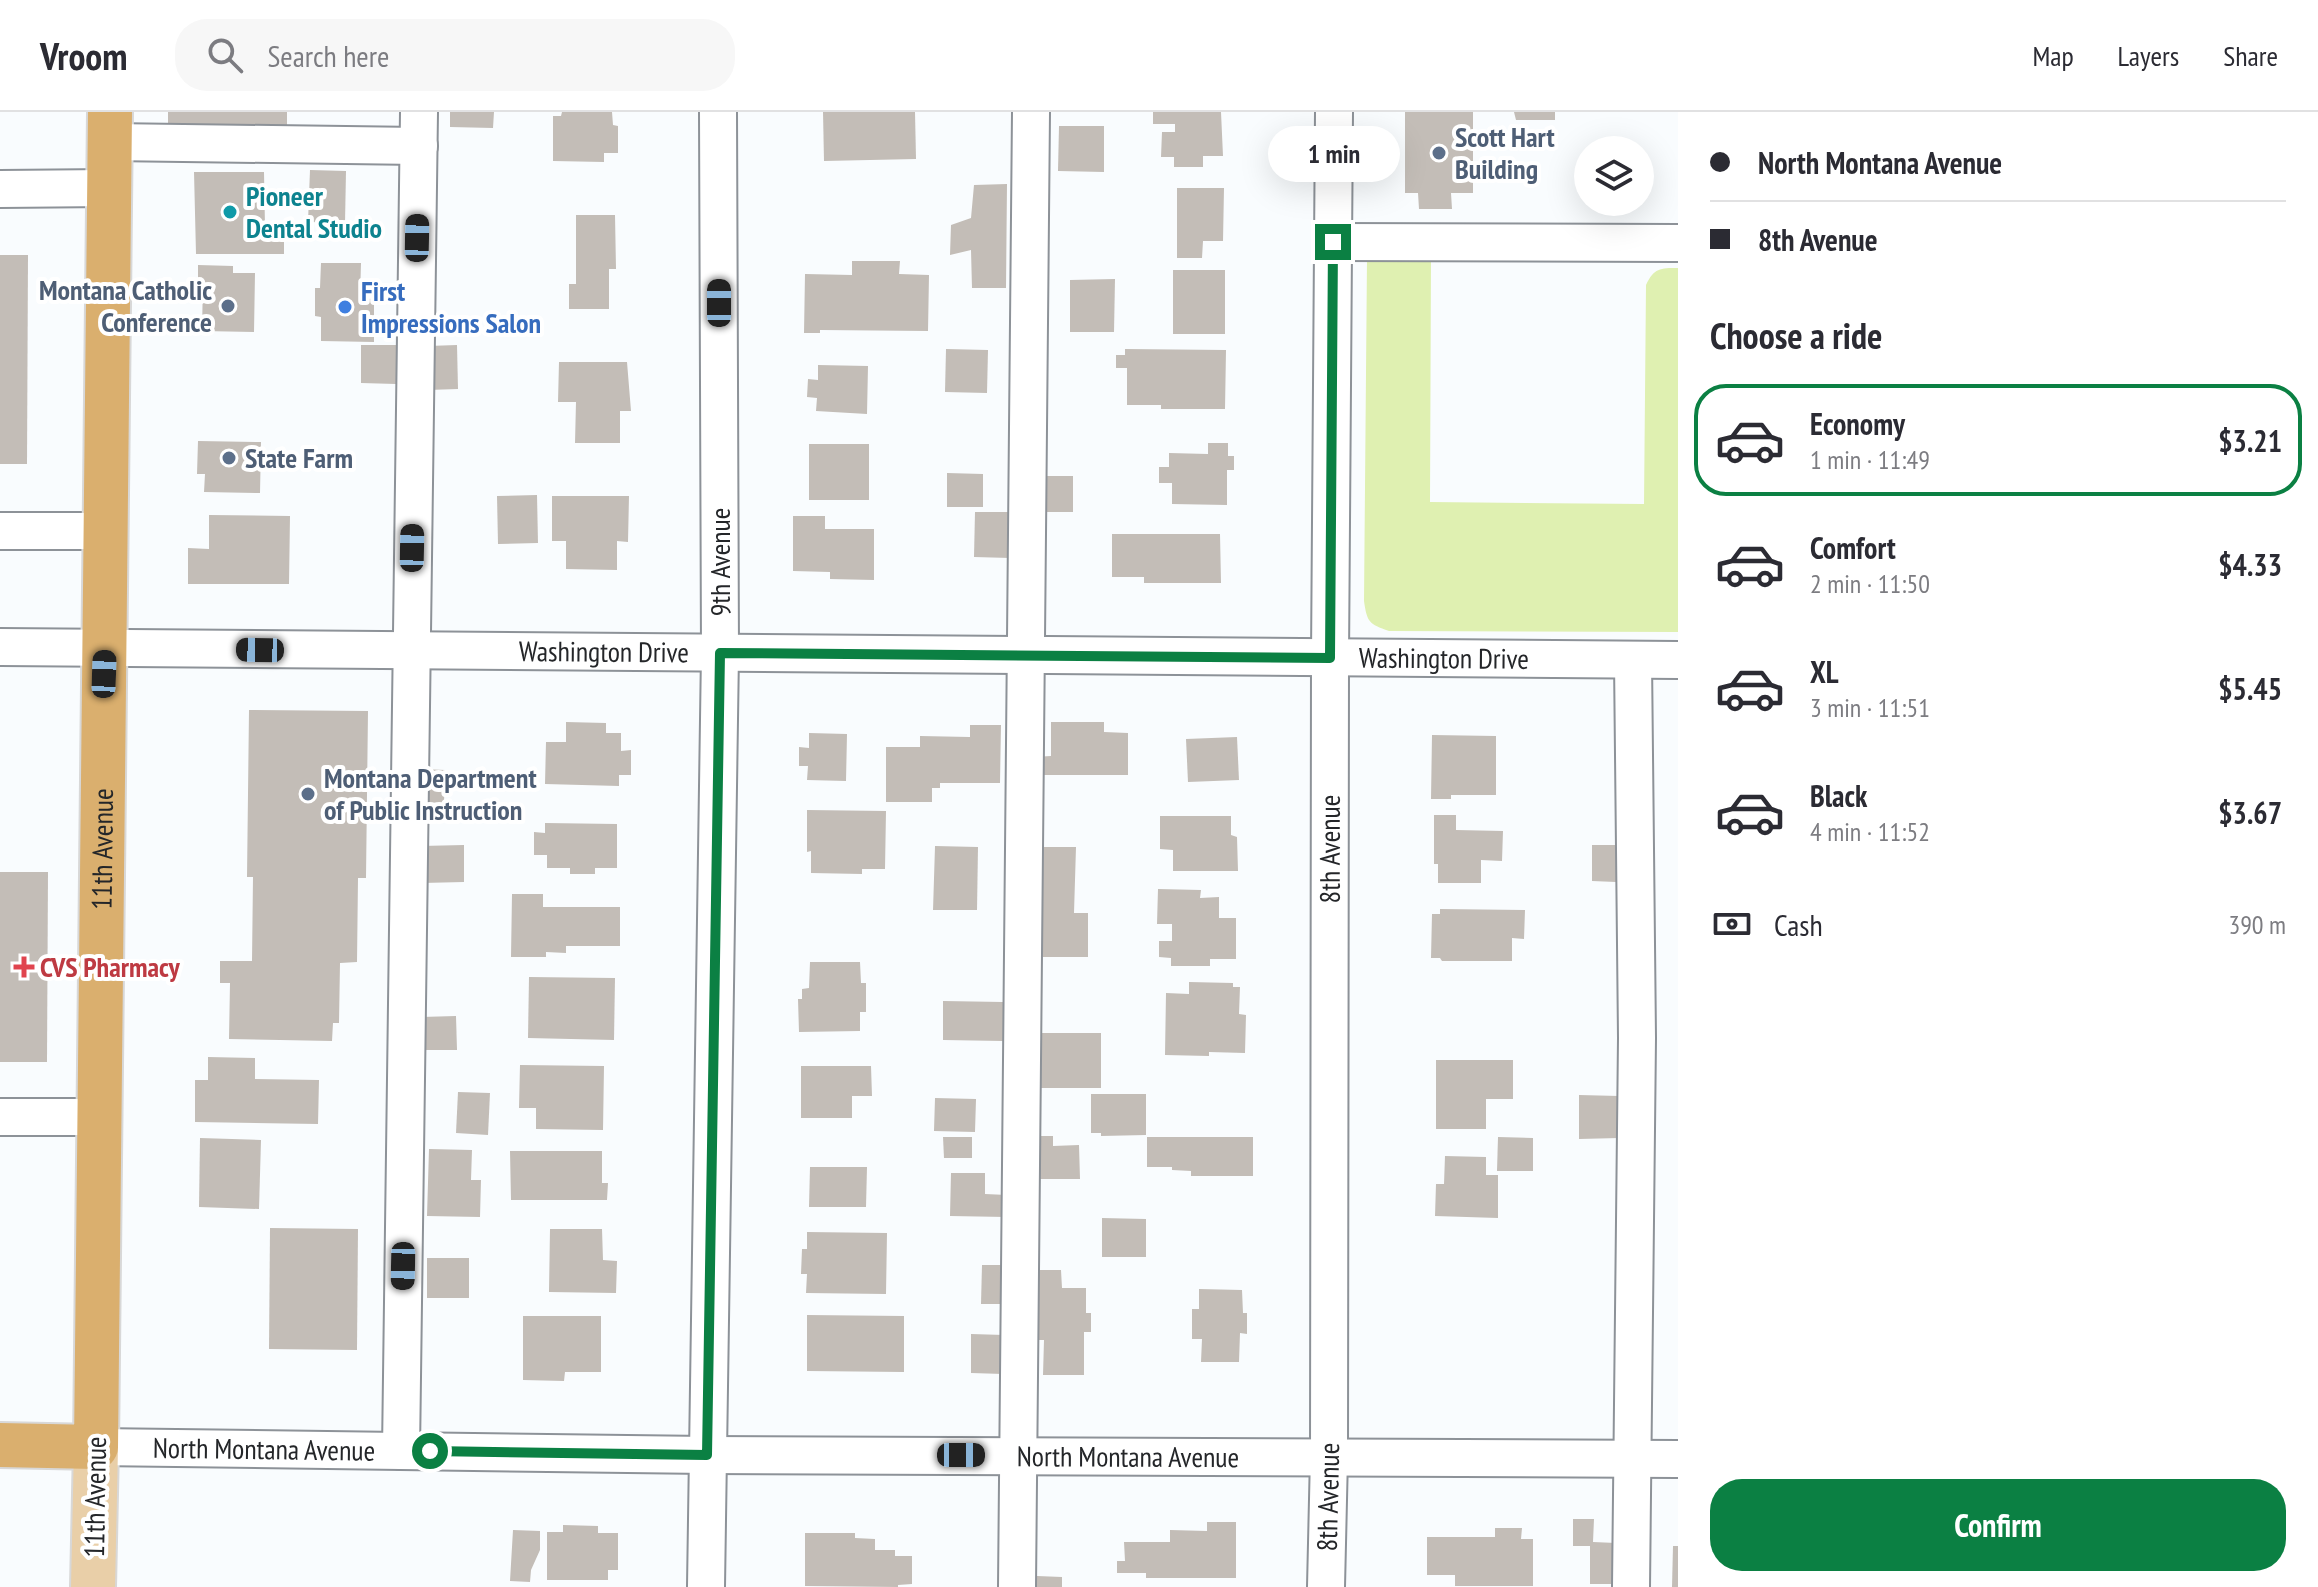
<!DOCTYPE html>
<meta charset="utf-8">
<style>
body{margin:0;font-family:"PT Sans Narrow",sans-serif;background:#f7f7f7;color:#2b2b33;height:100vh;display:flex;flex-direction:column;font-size:30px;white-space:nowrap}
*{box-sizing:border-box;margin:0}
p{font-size:26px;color:#7c7c81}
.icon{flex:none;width:44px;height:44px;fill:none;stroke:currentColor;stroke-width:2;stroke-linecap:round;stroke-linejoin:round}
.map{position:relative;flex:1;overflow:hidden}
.details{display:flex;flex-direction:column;background:#fff;width:640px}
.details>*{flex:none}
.guide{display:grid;align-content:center;height:176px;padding:0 32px;background:#fff}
.tools{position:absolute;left:1574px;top:24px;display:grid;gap:16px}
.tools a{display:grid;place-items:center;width:80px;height:80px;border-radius:50%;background:#fff;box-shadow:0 8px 32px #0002;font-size:40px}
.end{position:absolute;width:36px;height:36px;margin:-18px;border:10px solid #0b8043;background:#fff;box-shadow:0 0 0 4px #fff}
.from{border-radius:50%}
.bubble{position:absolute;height:56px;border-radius:28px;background:#fff;box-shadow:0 8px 32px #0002;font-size:26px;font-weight:600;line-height:56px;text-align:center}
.car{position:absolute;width:24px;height:48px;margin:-24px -12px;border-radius:10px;box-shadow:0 0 6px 2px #0007;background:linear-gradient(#222 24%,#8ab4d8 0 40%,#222 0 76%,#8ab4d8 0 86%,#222 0)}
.guide b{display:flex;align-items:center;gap:28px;height:76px;font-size:30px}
.guide b+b{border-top:2px solid #e1e1e2}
.guide i{width:20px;height:20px;background:#2b2b33}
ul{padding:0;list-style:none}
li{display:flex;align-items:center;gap:24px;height:112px;margin:0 16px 12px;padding:0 16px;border:4px solid transparent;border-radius:32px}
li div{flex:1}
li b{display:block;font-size:30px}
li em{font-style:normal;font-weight:600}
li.selected{border-color:#0b8043}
li>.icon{width:72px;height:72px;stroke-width:1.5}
h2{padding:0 32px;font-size:36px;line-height:96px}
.pay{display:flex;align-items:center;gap:20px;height:88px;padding:0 32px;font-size:30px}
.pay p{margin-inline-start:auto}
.primary-button{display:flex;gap:16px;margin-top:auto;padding:16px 32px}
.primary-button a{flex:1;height:92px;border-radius:32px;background:#0b8043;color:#fff;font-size:32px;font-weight:600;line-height:92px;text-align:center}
header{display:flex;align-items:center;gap:48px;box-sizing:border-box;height:112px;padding:0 40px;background:#fff;border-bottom:2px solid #e1e1e2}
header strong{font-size:38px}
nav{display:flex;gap:44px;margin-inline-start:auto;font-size:28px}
.search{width:560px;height:72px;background:#f7f7f7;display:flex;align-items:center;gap:20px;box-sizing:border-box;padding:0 28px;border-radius:32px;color:#7c7c81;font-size:30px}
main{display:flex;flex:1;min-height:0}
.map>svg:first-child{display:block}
</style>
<header>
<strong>Vroom</strong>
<div class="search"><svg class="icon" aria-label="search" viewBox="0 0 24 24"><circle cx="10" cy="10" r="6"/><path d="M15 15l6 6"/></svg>Search here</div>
<nav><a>Map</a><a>Layers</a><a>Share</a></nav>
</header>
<main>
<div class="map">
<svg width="1678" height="1475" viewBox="0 0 1678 1475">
<rect width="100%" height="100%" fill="#f9fcfe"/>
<path fill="#dff0b1" d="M1431,146L1430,390L1644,392L1646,173C1654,156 1660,156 1678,156V520L1389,519C1369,512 1367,510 1364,489L1367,147Z"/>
<g fill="#c3bdb7">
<polygon points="168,0 287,0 287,20 168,19"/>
<polygon points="450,0 494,0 493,16 450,15"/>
<polygon points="562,0 612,0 613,13 618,14 618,41 604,41 604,50 553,49 553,4 561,4"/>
<polygon points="823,0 915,0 916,47 824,49"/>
<polygon points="1153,0 1221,0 1223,44 1203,44 1203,55 1174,55 1174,45 1161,45 1162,20 1175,20 1175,12 1153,12"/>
<polygon points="1405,0 1473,0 1473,81 1451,81 1452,97 1419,97 1418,81 1405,81"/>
<polygon points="1514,0 1555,0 1555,8 1516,8"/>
<polygon points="1059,14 1104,14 1104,60 1058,59"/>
<polygon points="310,58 346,59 345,111 308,110"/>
<polygon points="194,60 264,60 265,115 284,115 284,142 196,142"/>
<polygon points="1007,72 1006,176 972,176 971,138 950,143 951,113 971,106 974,73"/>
<polygon points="1177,76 1224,76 1223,129 1203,129 1202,146 1177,146"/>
<polygon points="576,103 615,103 616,157 609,157 609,197 569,197 569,172 576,172"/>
<polygon points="0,143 28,143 27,352 0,352"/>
<polygon points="852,149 900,149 899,162 929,163 928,219 820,218 820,221 804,221 805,162 852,163"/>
<polygon points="321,151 361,151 360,186 374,187 374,230 321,229 321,205 315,204 315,176 320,176"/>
<polygon points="198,153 233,154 233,161 255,161 254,220 202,219 203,168 198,168"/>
<rect x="1173" y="158" width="52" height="64"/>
<polygon points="1115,167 1114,220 1070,220 1070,168"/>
<polygon points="361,233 396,233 396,272 361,271"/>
<polygon points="457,233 458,277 428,278 428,234"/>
<polygon points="946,237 988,238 987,281 945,280"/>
<polygon points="1125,237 1226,238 1225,297 1161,297 1161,293 1127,293 1127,256 1116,256 1116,243 1125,243"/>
<polygon points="559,250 627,250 631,299 620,299 620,331 575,331 576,290 558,290"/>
<polygon points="818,253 868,254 867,302 816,299 817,286 807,285 808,267 818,268"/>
<polygon points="198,329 261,330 260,381 204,380 205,362 197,362"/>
<polygon points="1208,331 1228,331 1228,344 1234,344 1234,358 1227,358 1227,393 1172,392 1172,371 1159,371 1159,355 1169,355 1169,341 1208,342"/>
<rect x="809" y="332" width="60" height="56"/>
<polygon points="947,361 983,362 983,395 947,395"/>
<rect x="1036" y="364" width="37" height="36"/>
<polygon points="537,383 538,431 498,432 497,384"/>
<polygon points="552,384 629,384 628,430 617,429 617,458 566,457 566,429 552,429"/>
<polygon points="975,400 1011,400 1010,446 974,445"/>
<polygon points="209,403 290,404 289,472 188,472 188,436 209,437"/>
<polygon points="793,404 825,404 825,417 874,417 874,468 830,467 830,460 793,459"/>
<polygon points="1112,422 1220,422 1221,471 1144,471 1144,465 1112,465"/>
<polygon points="249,598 368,599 366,766 358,766 357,850 340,851 339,911 333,911 332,929 229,927 230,871 220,871 220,849 252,849 253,765 247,765"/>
<polygon points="566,610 606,611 606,621 621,621 621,639 631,638 631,663 619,663 619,674 545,672 546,630 566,630"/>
<polygon points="1051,610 1104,610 1104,620 1128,621 1128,663 1035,663 1034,645 1051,644"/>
<polygon points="970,613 1001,613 1000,671 940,671 940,676 932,676 932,690 886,690 886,635 920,635 920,624 970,625"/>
<polygon points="809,621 847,622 846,669 807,668 808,654 799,654 799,635 809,636"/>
<polygon points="1432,623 1496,624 1496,683 1451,683 1451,687 1431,687"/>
<polygon points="1237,625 1239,668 1188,670 1186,627"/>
<polygon points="421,657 445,658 444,691 420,690"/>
<polygon points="807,698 886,699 885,757 862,757 862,762 811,761 811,739 807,740"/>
<polygon points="1434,703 1456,703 1456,718 1503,719 1502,749 1481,748 1481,771 1438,771 1438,752 1434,752"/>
<polygon points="1160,704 1231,704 1231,723 1237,725 1238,759 1173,759 1173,738 1160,737"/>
<polygon points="545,711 617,712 617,756 595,756 595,762 570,762 570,756 547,756 547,743 534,743 534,720 545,721"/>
<polygon points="464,733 464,770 422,771 421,734"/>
<polygon points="1592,733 1616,733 1616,770 1592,769"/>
<polygon points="935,734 978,735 977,798 933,798"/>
<polygon points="1035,735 1076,735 1074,801 1088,801 1088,845 1042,845 1043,773 1034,773"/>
<polygon points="0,760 48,760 47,950 0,950"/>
<polygon points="1158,777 1201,778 1200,786 1219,785 1219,806 1236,806 1236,847 1210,847 1210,854 1171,854 1171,846 1159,845 1159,829 1172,829 1172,812 1157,812"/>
<polygon points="512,782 543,782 543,795 620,795 620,834 566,834 566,841 546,840 546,845 511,845"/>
<polygon points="1440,797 1525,798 1524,827 1512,826 1512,849 1442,849 1440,846 1431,846 1432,802 1440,802"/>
<polygon points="810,850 860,850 861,871 866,871 866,900 860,900 860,919 799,920 798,887 802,887 802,877 809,876"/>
<polygon points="529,865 615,866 614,928 528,926"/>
<polygon points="1189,870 1233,871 1233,875 1240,875 1239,902 1246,903 1245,941 1209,940 1209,944 1165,943 1166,881 1189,882"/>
<polygon points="943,889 1003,890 1003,929 943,928"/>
<polygon points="456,904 457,938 422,938 421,905"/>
<rect x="1036" y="921" width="65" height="55"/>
<polygon points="208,945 255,946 255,967 319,968 318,1012 195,1010 195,968 208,968"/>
<polygon points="1436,948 1513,948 1513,987 1486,987 1486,1017 1436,1017"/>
<polygon points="520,953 604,954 603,1018 536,1017 536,996 519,996"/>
<polygon points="801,954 871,954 872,984 852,984 852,1006 801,1006"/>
<polygon points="458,980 490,981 488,1023 456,1021"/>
<polygon points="1091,982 1146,982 1146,1023 1101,1024 1101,1021 1091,1021"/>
<polygon points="1579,983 1619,984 1619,1026 1579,1027"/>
<polygon points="935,986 976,987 975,1020 934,1019"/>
<polygon points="1033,1024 1053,1024 1053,1034 1079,1033 1080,1067 1033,1067"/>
<polygon points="943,1025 972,1025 972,1046 944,1046"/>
<polygon points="1147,1025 1253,1025 1253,1064 1191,1064 1191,1059 1172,1058 1172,1055 1147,1055"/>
<polygon points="1498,1025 1533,1026 1533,1059 1497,1059"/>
<polygon points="200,1026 261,1028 259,1097 199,1095"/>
<polygon points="429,1037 472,1038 471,1068 481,1068 480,1105 427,1104"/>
<polygon points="510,1039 602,1039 602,1071 608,1071 607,1088 511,1088"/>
<polygon points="1445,1044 1486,1045 1486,1063 1498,1063 1498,1106 1435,1104 1436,1072 1444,1072"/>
<polygon points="810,1055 867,1055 866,1095 809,1095"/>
<polygon points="951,1061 985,1061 985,1082 1007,1083 1006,1105 950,1104"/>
<polygon points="1102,1106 1146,1107 1146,1145 1102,1145"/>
<polygon points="270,1116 358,1117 357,1238 269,1237"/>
<polygon points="550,1117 602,1117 603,1148 617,1149 616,1181 549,1180"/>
<polygon points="807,1120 887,1121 886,1182 806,1181 807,1162 801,1162 802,1137 807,1137"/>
<rect x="427" y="1146" width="42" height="40"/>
<polygon points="982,1153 1005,1153 1004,1192 981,1192"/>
<polygon points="1035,1158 1061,1158 1062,1176 1086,1176 1086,1201 1091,1201 1091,1220 1084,1220 1084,1263 1043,1263 1044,1228 1035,1228"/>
<polygon points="1199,1177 1242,1178 1243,1201 1247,1201 1247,1222 1240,1221 1239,1250 1201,1250 1202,1227 1192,1227 1192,1197 1199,1197"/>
<polygon points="807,1203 904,1204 904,1260 807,1259"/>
<polygon points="523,1204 601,1204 601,1260 565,1260 564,1269 523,1268"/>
<polygon points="971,1222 1004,1223 1003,1262 971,1261"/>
<polygon points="1573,1407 1594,1407 1593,1430 1616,1431 1616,1472 1590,1472 1590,1434 1573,1434"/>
<polygon points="1207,1410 1236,1410 1236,1466 1146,1466 1146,1461 1117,1461 1117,1449 1125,1449 1124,1430 1170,1430 1170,1418 1207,1419"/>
<polygon points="563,1413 598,1414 598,1421 618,1421 618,1458 608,1458 608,1468 547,1468 547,1420 563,1420"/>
<polygon points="1495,1416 1522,1416 1521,1427 1533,1427 1533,1474 1455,1474 1455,1463 1427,1463 1427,1425 1495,1425"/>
<polygon points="513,1418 540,1419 540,1438 531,1458 530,1470 510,1469"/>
<polygon points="805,1421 855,1421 855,1426 875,1427 875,1438 895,1438 895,1444 912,1444 912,1472 898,1473 898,1475 805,1474"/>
<polygon points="1673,1434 1678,1434 1678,1475 1672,1475"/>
<polygon points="1037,1464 1062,1465 1062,1475 1036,1475"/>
</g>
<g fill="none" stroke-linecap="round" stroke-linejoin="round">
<defs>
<g id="minor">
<polyline points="110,30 419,34"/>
<polyline points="0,77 109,76"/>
<polyline points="1333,130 1678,131"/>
<polyline points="0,419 107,419"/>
<path id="s1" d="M0,535L1678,548"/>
<polyline points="0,1005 100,1005"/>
<path id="s2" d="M96,1335L707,1343L1678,1347"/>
<polyline points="401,1339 419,0"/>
<polyline points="706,1475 720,541 718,0"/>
<polyline points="1017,1475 1031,0"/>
<path id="s3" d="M1326,1475L1329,1344L1330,546L1334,0"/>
<polyline points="1631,1475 1637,926 1633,548"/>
</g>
<polyline id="major" points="93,1475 96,1335"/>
<g id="highway">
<path id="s4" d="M0,1333L96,1335L110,0"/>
</g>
</defs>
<use href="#minor" stroke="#8d9298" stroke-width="40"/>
<use href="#major" stroke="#d8d8d8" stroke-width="48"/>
<use href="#highway" stroke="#d8d8d8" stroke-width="48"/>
<use href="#minor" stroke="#fff" stroke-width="36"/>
<use href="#major" stroke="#e9cfa8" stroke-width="44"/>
<use href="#highway" stroke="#daaf6e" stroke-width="44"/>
</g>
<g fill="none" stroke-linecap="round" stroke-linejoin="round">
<polyline stroke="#0b8043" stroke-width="10" points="430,1339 707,1343 720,541 1330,546 1333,130"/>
</g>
<g fill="#5c6f8a" stroke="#fff" stroke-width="3">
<circle cx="1439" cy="41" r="8"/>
<circle cx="228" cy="194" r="8"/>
<circle cx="229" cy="346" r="8"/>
<circle cx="308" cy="682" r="8"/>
</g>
<circle fill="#0f9aa8" stroke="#fff" stroke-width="3" cx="230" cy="100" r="8"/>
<circle fill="#3f7fe0" stroke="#fff" stroke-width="3" cx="345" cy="195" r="8"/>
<path fill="#e0444e" stroke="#fff" stroke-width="3" d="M20 843h8v8h8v8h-8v8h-8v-8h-8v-8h8z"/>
<g text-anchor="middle" stroke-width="8" stroke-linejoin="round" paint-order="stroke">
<g font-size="28" font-weight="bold" fill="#4e5e75" stroke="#fff" text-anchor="start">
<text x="1455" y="35">Scott Hart<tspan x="1455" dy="32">Building</tspan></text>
<text x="212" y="188" text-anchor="end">Montana Catholic<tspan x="212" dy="32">Conference</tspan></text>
<text x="245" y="356">State Farm</text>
<text x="324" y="676">Montana Department<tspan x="324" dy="32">of Public Instruction</tspan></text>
</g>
<g font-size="28" font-weight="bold" fill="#0d838f" stroke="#fff" text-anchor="start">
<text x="246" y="94">Pioneer<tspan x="246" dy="32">Dental Studio</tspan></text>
</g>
<g font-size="28" font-weight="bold" fill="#366cbe" stroke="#fff" text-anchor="start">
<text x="361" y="189">First<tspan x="361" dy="32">Impressions Salon</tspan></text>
</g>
<g font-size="28" fill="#242629" stroke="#fff">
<text transform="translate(720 450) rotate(-90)" y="10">9th Avenue</text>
<text dy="10" stroke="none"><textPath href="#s1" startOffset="604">Washington Drive</textPath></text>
<text dy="10" stroke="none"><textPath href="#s1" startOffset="1444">Washington Drive</textPath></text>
<text dy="10" stroke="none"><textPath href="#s4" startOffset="694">11th Avenue</textPath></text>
<text dy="10" stroke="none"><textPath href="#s3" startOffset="738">8th Avenue</textPath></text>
<text dy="10" stroke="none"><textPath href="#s2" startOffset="168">North Montana Avenue</textPath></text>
<text dy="10" stroke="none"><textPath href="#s2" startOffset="1032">North Montana Avenue</textPath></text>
<text transform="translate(95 1385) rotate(-89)" y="10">11th Avenue</text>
<text dy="10" stroke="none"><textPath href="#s3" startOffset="90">8th Avenue</textPath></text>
</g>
<g font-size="28" font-weight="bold" fill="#be3a42" stroke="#fff" text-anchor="start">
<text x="40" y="865">CVS Pharmacy</text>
</g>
</g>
</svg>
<div class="tools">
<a><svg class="icon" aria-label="layers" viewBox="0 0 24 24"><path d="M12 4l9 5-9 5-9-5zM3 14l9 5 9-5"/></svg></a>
</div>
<i class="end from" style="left:430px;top:1339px"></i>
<i class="end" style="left:1333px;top:130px"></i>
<div class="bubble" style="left:1268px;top:14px;width:132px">1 min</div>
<i class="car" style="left:417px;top:126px;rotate:1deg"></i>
<i class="car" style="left:719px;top:191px;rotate:0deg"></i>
<i class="car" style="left:412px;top:436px;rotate:1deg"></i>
<i class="car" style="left:260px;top:538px;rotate:271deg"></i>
<i class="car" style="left:104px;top:562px;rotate:2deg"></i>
<i class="car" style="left:403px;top:1154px;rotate:181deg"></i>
<i class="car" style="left:961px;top:1343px;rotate:90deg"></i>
</div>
<section class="details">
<div class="guide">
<b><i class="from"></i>North Montana Avenue</b>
<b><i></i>8th Avenue</b>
</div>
<h2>Choose a ride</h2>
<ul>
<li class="selected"><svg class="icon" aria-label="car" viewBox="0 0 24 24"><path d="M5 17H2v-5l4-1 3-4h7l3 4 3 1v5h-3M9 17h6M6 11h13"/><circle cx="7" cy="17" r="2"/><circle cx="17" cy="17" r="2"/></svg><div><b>Economy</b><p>1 min · 11:49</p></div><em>$3.21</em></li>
<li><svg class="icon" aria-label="car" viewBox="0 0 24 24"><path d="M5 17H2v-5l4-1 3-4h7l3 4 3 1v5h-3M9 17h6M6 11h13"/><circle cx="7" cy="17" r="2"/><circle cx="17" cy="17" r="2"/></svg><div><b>Comfort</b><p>2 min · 11:50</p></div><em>$4.33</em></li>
<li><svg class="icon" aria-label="car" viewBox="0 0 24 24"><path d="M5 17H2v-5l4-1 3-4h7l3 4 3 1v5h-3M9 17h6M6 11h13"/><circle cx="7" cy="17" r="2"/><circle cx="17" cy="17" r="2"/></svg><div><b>XL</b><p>3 min · 11:51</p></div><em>$5.45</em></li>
<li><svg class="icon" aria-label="car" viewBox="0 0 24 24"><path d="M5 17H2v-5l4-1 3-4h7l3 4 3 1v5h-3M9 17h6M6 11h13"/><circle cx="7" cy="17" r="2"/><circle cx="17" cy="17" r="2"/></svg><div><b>Black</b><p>4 min · 11:52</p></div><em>$3.67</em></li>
</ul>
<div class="pay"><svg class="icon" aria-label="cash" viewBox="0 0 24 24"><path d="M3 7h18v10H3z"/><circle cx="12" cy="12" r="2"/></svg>Cash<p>390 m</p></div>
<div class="primary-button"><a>Confirm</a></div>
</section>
</main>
